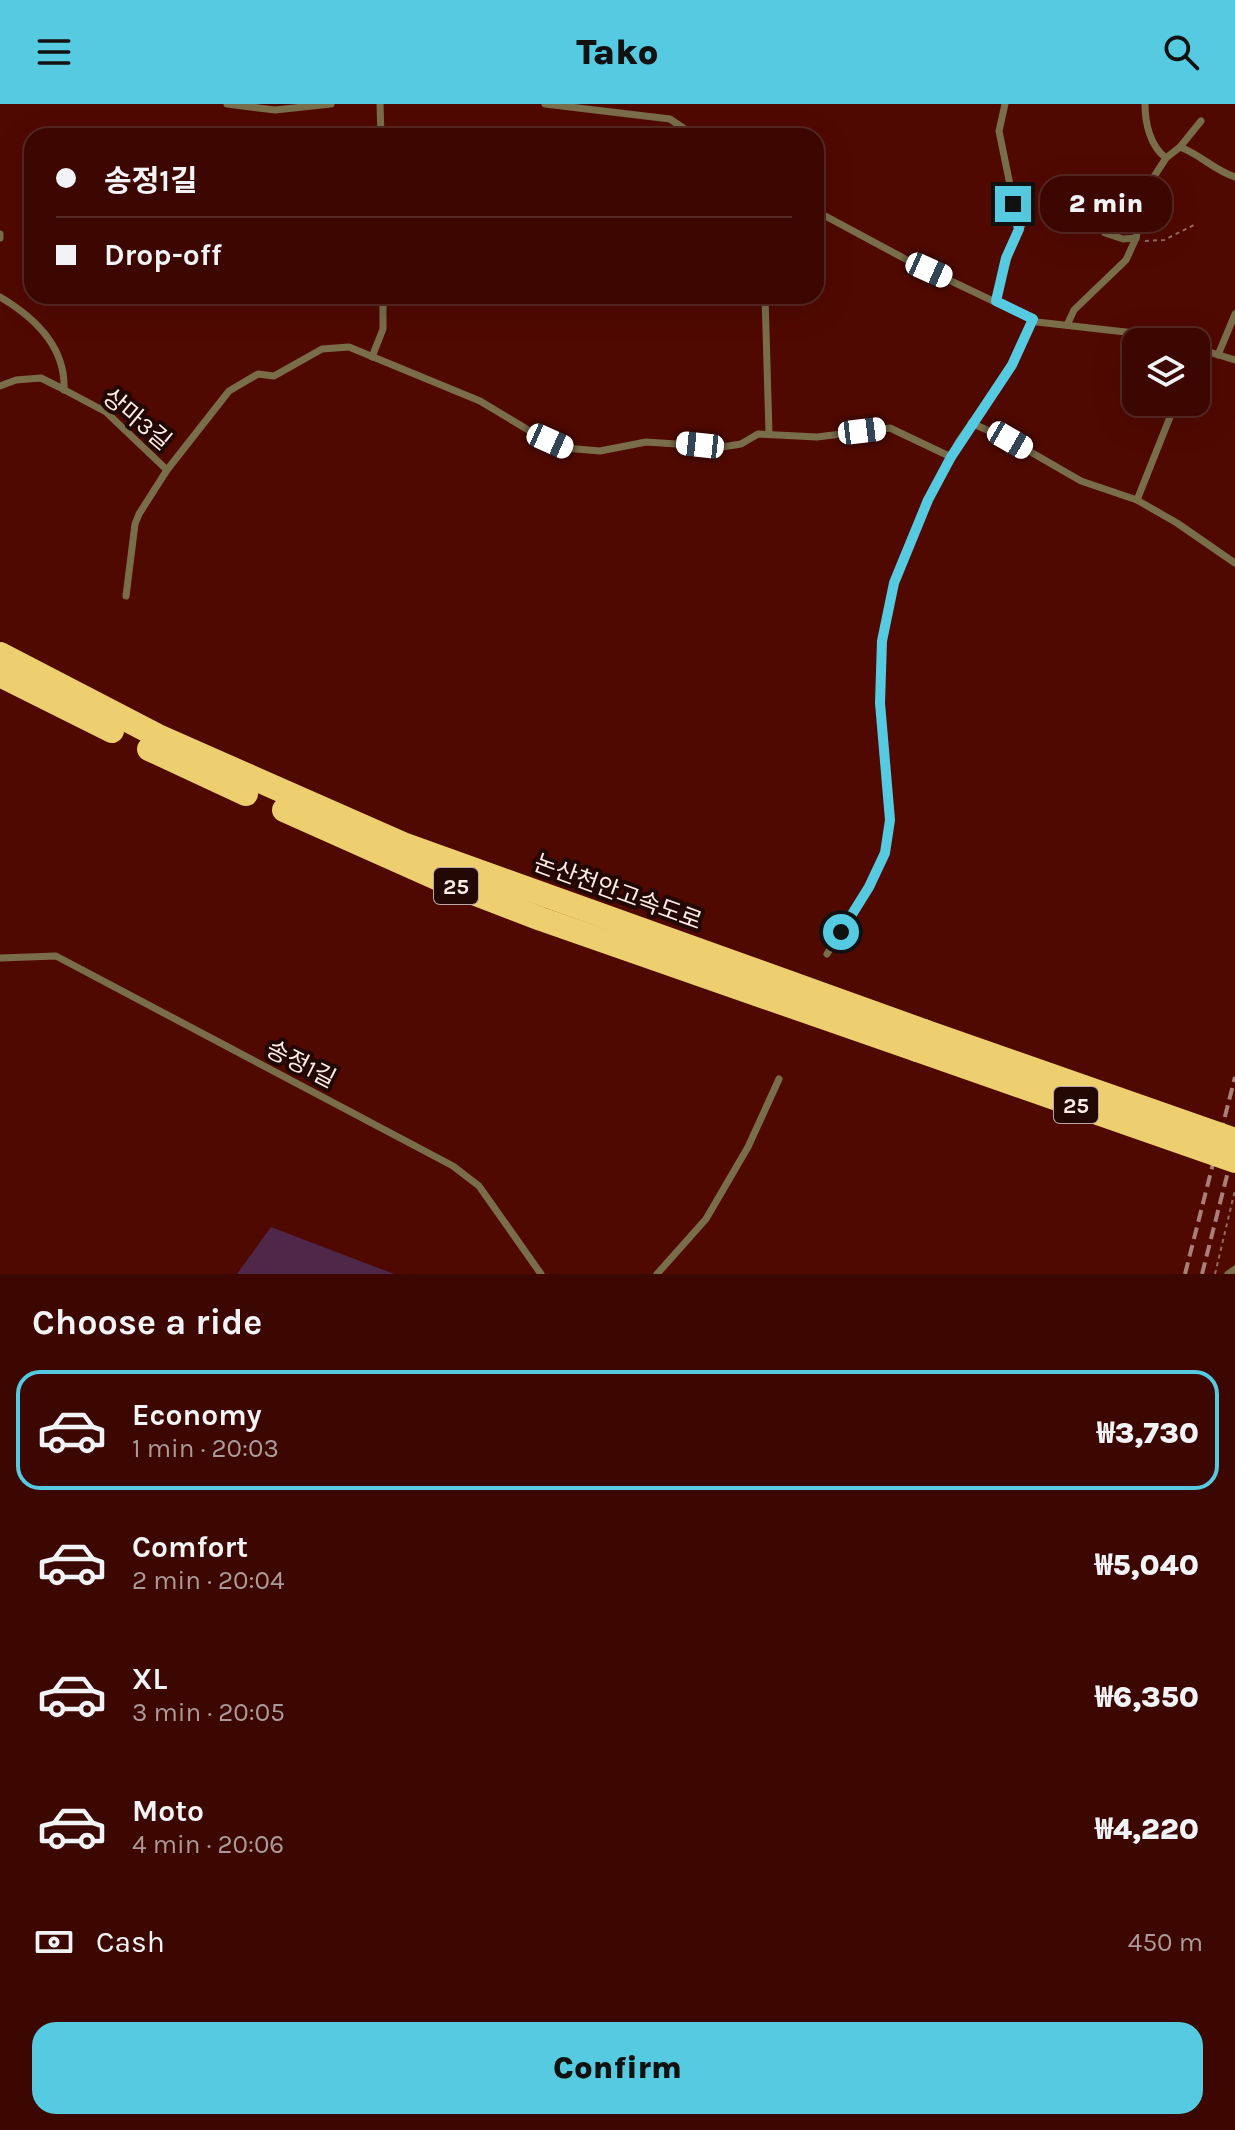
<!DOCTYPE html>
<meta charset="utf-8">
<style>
body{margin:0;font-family:Karla,"Noto Sans KR",sans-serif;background:#43100b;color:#f1f3f6;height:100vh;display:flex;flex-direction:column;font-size:30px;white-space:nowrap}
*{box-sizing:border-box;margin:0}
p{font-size:26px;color:#ac9999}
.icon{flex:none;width:44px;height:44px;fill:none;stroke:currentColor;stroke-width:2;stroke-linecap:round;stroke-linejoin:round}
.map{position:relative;height:1170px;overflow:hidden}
.drawer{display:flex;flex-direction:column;background:#3c0701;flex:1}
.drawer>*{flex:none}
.top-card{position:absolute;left:24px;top:24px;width:800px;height:176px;border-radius:24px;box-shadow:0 8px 32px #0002,0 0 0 2px #552823;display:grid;align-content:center;height:176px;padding:0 32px;background:#3c0701}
.buttons{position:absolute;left:1122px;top:224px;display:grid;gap:16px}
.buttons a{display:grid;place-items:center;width:88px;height:88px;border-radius:16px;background:#3c0701;box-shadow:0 8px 32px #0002,0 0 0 2px #552823;font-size:40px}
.end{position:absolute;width:36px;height:36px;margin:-18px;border:10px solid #55cae0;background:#111;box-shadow:0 0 0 4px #111}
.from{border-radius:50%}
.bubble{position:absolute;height:56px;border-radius:24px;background:#3c0701;box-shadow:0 8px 32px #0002,0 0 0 2px #552823;font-size:26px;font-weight:800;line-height:56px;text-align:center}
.car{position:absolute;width:24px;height:48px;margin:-24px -12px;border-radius:10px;box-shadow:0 0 6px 2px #0007;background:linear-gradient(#fff 24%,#345 0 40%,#fff 0 76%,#345 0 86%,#fff 0)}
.top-card b{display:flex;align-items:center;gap:28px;height:76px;font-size:30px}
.top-card b+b{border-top:2px solid #552823}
.top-card i{width:20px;height:20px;background:#f1f3f6}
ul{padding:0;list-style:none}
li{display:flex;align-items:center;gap:24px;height:120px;margin:0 16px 12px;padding:0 16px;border:4px solid transparent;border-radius:24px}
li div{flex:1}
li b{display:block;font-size:30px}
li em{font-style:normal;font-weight:800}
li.current{border-color:#55cae0}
li>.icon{width:72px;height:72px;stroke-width:1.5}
h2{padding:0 32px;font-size:36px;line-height:96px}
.pay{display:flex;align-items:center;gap:20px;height:88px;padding:0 32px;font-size:30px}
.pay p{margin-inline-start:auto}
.cta{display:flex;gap:16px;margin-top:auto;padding:16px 32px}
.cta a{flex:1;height:92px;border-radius:24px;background:#55cae0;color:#111;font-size:32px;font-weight:800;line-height:92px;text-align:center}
header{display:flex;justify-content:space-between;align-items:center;height:104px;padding:0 32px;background:#55cae0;color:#111;font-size:36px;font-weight:800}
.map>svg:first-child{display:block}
</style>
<header><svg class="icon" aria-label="menu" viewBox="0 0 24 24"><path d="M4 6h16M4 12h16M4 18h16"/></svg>Tako<svg class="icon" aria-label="search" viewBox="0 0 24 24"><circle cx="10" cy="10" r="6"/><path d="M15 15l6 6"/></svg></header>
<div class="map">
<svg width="1235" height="1170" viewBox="0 0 1235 1170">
<rect width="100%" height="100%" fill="#500901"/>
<polygon fill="#4e2749" points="271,1123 394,1170 237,1170"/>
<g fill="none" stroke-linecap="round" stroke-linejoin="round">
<g stroke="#996862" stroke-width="2" stroke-dasharray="4 4" stroke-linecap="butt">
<polyline points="1145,137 1164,136 1194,121"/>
<polyline points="1215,1170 1235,1086"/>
</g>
<g stroke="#7a6e4a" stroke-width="7">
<polyline points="227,0 275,6 331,0"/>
<polyline points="380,0 381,32"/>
<polyline points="545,0 670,15 695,32"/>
<polyline points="1005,0 999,27 1019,125"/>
<polyline points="1180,43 1201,17"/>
<path d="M1166,54L1180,43C1201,51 1214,66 1235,73"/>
<polyline points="816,107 909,157 1037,218 1152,231 1175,238"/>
<polyline points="1105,129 1123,135 1136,134"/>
<polyline points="0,130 0,134"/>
<polyline points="765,192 769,329"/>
<path d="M0,193C34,213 66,243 64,286"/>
<path d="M996,197C1004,165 1011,136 1030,108"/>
<path d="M1067,221L1074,206L1126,156L1136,134L1146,85L1166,54C1150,42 1145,19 1145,0"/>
<polyline points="1196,244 1235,256"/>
<polyline points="1218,251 1235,210"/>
<polyline points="372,253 383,225 383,192"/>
<polyline points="0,282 16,276 41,274 59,283 106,308 167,366 139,410 135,420 126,492"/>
<polyline points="971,319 1010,336 1081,377 1137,396 1177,419 1235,459"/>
<polyline points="167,366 229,287 258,270 274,272 322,245 349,243 480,297 535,330 565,344 600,347 646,338 722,343 741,340 758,330 817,333 890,324 951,353"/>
<polyline points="1137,396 1176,298"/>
<polyline points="827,850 869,783 885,749 890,716 880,599 882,537 894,479 928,396 959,337 1012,261 1033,215"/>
<polyline points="0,854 56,852 453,1062 479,1082 541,1170"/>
<polyline points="657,1170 706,1115 748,1043 779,975"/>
<polyline points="1228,1170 1235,1165"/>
</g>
<g stroke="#edcf6f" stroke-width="24">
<polyline points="0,550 158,632 403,740 924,927"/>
<polyline points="0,571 112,627"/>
<polyline points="149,645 246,690"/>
<polyline points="284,706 450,780 541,815 917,946"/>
</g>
<g stroke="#aa7f79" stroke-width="4" stroke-dasharray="12 6" stroke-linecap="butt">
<polyline points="1185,1170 1235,973"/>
<polyline points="1202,1170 1235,1040"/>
</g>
<g stroke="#edcf6f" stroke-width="24">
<polyline points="924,927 1235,1036"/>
<polyline points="917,946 1235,1057"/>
</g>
</g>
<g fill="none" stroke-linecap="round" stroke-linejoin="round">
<polyline stroke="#55cae0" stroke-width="10" points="841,828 869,783 885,749 890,716 880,599 882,537 894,479 928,396 951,353 1012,261 1033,215 996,197 1006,154 1019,125 1013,100"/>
</g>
<g text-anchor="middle" stroke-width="8" stroke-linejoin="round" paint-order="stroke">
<g fill="#230703" stroke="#bca7a3" stroke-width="2">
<rect x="434" y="764" width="44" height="36" rx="6"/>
<rect x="1054" y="983" width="44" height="36" rx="6"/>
</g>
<g font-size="22" font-weight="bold" fill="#fdebe7">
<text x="456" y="790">25</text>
<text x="1076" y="1009">25</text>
</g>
<g font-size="24" fill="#fdebe7" stroke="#230703">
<text transform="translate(137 315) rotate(40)" y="8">상마3길</text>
<text transform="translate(618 788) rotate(20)" y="8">논산천안고속도로</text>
<text transform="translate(301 960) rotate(27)" y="8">송정1길</text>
</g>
</g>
</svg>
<div class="buttons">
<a><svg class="icon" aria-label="layers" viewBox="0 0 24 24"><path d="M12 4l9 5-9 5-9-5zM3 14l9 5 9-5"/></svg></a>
</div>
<i class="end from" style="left:841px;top:828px"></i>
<i class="end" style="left:1013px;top:100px"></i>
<div class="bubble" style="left:1040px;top:72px;width:132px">2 min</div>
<i class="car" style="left:929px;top:166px;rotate:114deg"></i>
<i class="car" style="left:862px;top:327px;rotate:83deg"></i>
<i class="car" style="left:1010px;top:336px;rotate:120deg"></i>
<i class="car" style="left:550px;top:337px;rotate:114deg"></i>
<i class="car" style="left:700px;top:341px;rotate:276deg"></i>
<div class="top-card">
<b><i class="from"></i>송정1길</b>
<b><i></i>Drop-off</b>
</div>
</div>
<section class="drawer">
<h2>Choose a ride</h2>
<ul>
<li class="current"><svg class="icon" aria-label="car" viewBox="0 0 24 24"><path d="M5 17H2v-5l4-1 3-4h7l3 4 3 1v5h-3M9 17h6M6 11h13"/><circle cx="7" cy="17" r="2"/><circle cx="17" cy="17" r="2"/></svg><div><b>Economy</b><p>1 min · 20:03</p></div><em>₩3,730</em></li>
<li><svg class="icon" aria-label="car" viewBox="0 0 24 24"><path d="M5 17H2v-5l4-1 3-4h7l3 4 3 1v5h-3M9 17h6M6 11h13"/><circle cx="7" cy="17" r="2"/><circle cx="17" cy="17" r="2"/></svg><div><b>Comfort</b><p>2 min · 20:04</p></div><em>₩5,040</em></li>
<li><svg class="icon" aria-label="car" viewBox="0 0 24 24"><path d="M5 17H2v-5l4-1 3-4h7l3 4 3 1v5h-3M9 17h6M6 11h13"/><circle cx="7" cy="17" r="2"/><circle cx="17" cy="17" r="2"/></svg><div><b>XL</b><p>3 min · 20:05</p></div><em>₩6,350</em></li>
<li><svg class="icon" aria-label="car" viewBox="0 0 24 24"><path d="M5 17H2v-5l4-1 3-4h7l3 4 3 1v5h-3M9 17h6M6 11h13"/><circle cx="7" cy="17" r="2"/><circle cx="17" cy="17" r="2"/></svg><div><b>Moto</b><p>4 min · 20:06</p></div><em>₩4,220</em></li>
</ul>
<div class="pay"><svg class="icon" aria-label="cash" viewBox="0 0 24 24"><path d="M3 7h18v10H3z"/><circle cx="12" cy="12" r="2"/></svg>Cash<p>450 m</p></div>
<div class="cta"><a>Confirm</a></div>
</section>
